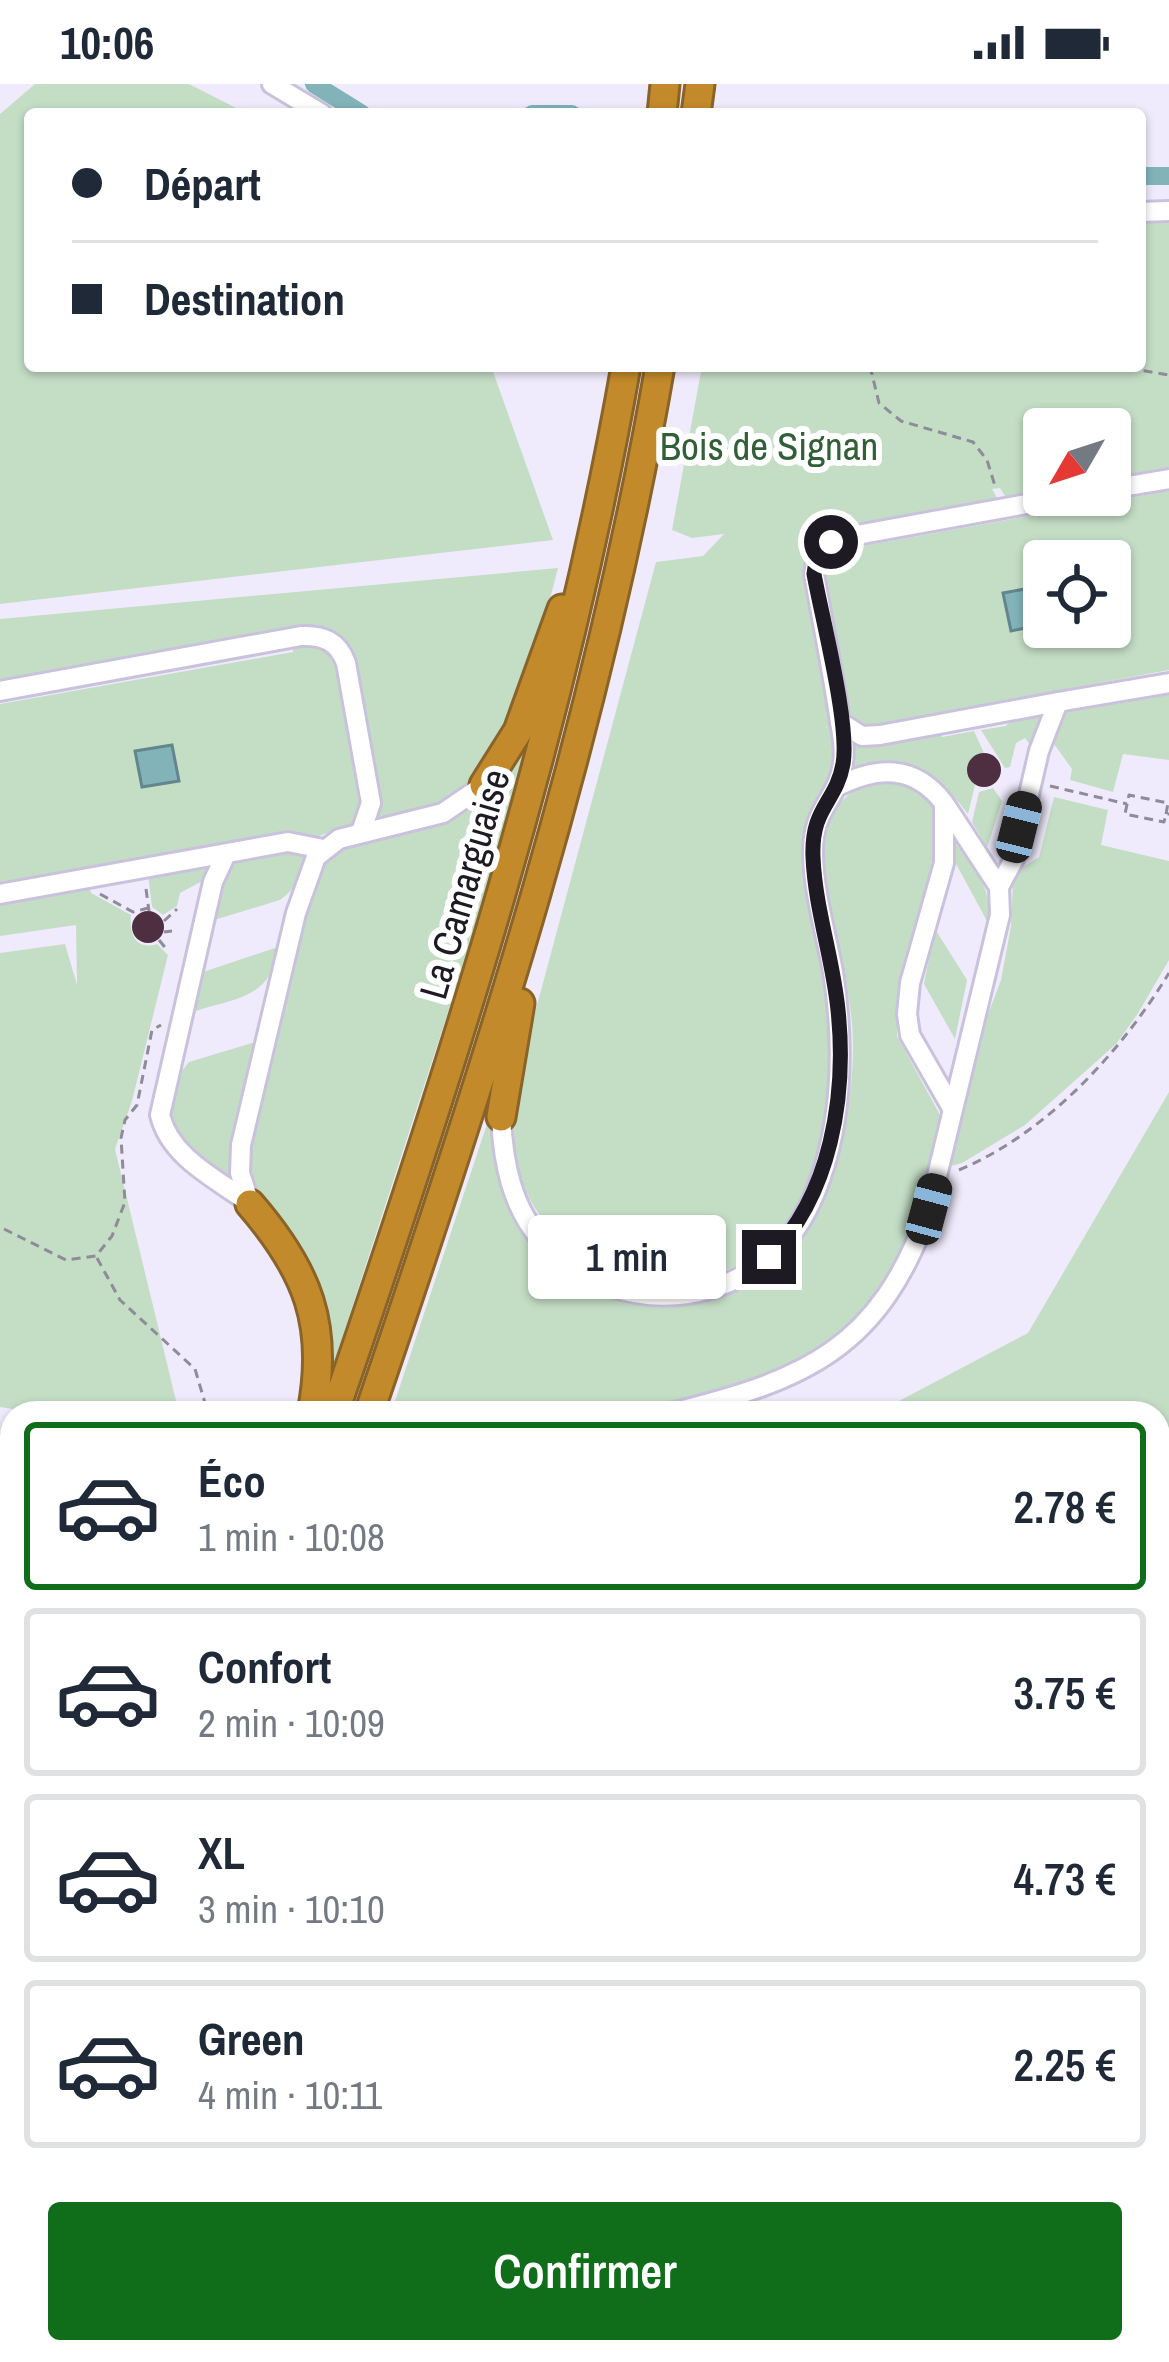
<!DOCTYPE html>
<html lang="fr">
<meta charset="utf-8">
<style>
body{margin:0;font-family:"Archivo Narrow",sans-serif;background:#f2f2f3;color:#1f2937;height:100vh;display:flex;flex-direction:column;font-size:45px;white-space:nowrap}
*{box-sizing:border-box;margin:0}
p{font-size:39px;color:#747a83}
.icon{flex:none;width:66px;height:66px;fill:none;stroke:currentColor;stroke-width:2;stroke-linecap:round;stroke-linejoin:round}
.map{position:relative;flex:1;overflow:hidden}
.side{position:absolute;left:0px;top:1317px;width:1170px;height:963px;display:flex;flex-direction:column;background:#fff;border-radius:36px 36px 0 0;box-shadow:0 3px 9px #0004}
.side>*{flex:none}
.top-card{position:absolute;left:24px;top:24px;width:1122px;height:264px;border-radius:12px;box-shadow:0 3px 9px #0004;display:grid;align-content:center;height:264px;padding:0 48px;background:#fff}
.needle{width:78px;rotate:231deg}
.tools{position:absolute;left:1023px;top:324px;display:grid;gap:24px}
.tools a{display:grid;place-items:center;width:108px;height:108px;border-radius:12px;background:#fff;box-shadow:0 3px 9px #0004;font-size:60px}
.end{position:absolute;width:54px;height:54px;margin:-27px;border:15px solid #1d1a23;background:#fff;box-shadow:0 0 0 6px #fff}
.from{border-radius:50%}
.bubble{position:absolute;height:84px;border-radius:12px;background:#fff;box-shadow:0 3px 9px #0004;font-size:39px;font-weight:600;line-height:84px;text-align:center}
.car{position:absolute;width:36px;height:72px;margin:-36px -18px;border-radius:15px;box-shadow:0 0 9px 3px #0007;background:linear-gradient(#222 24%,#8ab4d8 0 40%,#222 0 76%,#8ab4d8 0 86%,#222 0)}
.top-card b{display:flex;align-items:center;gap:42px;height:114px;font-size:45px}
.top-card b+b{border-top:3px solid #e0e1e3}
.top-card i{width:30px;height:30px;background:#1f2937}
ul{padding:21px 0 0;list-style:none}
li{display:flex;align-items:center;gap:36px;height:168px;margin:0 24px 18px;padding:0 24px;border:6px solid #e0e1e3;border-radius:12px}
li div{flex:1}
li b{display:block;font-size:45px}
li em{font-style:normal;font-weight:600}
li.active{border-color:#106d19}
li>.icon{width:108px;height:108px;stroke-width:1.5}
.primary-button{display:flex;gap:24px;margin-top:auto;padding:24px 48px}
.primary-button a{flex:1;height:138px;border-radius:12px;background:#106d19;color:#fff;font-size:48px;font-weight:600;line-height:138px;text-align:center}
.status{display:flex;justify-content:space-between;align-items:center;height:84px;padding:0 60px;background:#fff;direction:ltr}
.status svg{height:33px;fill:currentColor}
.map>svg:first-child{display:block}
</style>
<div class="status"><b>10:06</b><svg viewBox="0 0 49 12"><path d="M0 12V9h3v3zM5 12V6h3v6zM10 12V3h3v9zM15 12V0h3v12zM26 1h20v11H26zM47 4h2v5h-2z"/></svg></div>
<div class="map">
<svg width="1169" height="2278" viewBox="0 0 1169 2278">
<rect width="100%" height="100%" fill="#f0ebfc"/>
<g fill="#c4dec6" fill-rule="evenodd">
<polygon points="35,0 189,0 248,30 30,30 30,282 491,282 553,456 0,520 0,30"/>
<path d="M1140,123L1169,124V389L1110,400V345H1044V411L1008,417L1000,404L992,405L1000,419L815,465L839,668C830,700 809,723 802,755C805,807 819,857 826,909C835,975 829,1046 805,1108C758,1233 568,1218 523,1100C510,1065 514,1028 518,992L656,478L703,472L724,450L692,454L672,446L702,282H1140Z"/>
<path d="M1169,400V586L888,638V645L863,644L849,638C842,604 815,506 824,477C828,465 843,462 855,458L857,463L1162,408V402ZM1044,477H1110V543L1044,540L1011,546L1041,502L1044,515Z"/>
<path d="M558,484C541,548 515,676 454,712C430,726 400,730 373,738L333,551L0,603V535Z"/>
<polygon points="312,559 335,571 366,720 357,738 311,755 0,804 0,620 293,568 293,560"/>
<polygon points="1169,603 1169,676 1123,670 1113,708 1070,696 1072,685 1049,653 1062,627"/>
<polygon points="1046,627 1034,666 1025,654 1016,659 1010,683 1005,684 981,646 1006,642 1012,634"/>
<path d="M940,646L942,653L974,647L984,669C967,672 962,689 975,701L968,730C932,683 906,666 847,685L849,651Z"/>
<path d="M528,656L488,805L334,1279L329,1278L262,1119L251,1100L247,1072L313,797C335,737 420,754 467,725C493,709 509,681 528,656Z"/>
<path d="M887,692C920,698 933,713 939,745L897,935V952L939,1029L941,1039L923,1119L899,1180L866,1227L811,1273L747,1303L635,1329H391L490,1031C489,1118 541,1199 629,1219C680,1231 724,1218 765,1187C833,1137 861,1011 851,930C845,876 817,804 826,750C832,716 856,702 887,692Z"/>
<polygon points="993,704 1002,717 987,764 972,738 979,708"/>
<polygon points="1054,713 1108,726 1101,761 1169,777 1169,876 1137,931 1116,960 1025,1041 962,1079 944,1084 976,962 1001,896 1011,842 1013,795 1020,785 1039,773"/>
<path d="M955,754C971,779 995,806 987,837L955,778Z"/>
<path d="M305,764C306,785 297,804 280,816L214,836L226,785L235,774Z"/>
<polygon points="215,776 206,795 180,809 177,822 163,831 152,823 148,790"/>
<path d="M89,801L91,809L131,831C129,849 135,867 157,860L168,871L132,1017L115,1065L179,1329H40L0,1323V869L65,860L77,901L76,841L0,852V816Z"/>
<polygon points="935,845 967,896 955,955 924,900"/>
<path d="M275,864L281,866C265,917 238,913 192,928L197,896L206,887Z"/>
<path d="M252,959L259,961L232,1097C188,1064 141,1035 189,978Z"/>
<polygon points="1169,1008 1169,2266 1158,2260 1158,1329 876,1329 1028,1249"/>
</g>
<g fill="#81b3b9" stroke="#63858c" stroke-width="3">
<polygon points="1041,502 1044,540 1011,547 1003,509"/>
<polygon points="172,661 179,697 142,703 135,667"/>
</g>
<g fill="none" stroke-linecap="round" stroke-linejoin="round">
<g stroke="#81b3b9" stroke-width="18">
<polyline points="314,0 362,30"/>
<polyline points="532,30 572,30"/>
<polyline points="1140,92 1169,92"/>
</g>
</g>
<g fill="#4e2f42">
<circle cx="984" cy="686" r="17"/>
<circle cx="148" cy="843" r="16"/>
</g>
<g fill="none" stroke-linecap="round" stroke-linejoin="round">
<defs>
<g id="minor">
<polyline points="272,0 322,30"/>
<polyline points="1140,128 1169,127"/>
<polyline points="1110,405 1169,395"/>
<path d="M0,607L301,552C323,551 338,557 346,579L371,719L361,748"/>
<polyline points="840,638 862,652 880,651 1058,618"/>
<path d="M836,703C877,682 914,680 944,719V779L910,899L907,930L910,951L952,1024"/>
<polyline points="946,722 999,803"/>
<path d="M226,770L213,798L160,1031C170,1073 215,1094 248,1118"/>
<polyline points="0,810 288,758 323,765"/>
<path d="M501,1033C503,1079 512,1125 544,1159C621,1243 761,1224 810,1120C843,1050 845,963 833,888C826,850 814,810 813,771C812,722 838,717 843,679C846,661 840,642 838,625C831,580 822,535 814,490C817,468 825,460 846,453L1076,411"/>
<polyline points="250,1120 240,1089 241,1061 296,829 316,773 339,755 443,729 484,701"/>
<path d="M671,1329C805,1296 880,1265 929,1125L1000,831L999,803L1014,775L1039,667L1058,618L1169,599"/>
<polyline points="0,2167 12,2172"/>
<polyline points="0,2228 12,2235"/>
</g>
<g id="highway">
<polyline points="662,30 665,0"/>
<polyline points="696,30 700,0"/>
<polyline points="484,701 518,647 562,525"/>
<polyline points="501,1033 520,919"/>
<path d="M250,1120C308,1187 329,1241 312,1329"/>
<path d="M334,1329C452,985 563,641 626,282"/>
<path d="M369,1329C487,984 598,642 660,282"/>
<polyline points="50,2278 52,2268"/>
</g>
</defs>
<use href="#minor" stroke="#cac2dd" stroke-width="24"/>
<use href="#highway" stroke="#896328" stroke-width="33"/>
<g stroke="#8f8b98" stroke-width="3" stroke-dasharray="9 6" stroke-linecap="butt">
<polyline points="870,282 879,319 901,337 973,358 987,376 996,405"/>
<polyline points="1114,282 1169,291"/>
<polyline points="1050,702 1127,720"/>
<polyline points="1166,730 1168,719 1129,711 1125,730 1164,738 1166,730 1169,730"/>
<polyline points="146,805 149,827"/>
<polyline points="100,810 133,828 148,824"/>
<polyline points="164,837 177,825"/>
<polyline points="164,848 172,847"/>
<polyline points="159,856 168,867"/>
<path d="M959,1086C1047,1049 1121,968 1169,889"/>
<polyline points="4,1145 66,1176 96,1172 112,1152 125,1118 121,1054 125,1036 137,1021 152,946 161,941"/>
<polyline points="97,1174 120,1216 195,1285 208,1329"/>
<polyline points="1158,1739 1169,1732"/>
<polyline points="1158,1894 1169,1855"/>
<polyline points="1158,1967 1169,2021"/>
<polyline points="0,2125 12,2077"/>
<polyline points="1136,2268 1153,2278"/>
</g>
<use href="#minor" stroke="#fff" stroke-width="18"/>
<use href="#highway" stroke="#c38a2b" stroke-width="27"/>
<defs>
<polyline id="minor-bridge" points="70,2268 88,2278"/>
</defs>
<use href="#minor-bridge" stroke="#cac2dd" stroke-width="24" stroke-linecap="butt"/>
<use href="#minor-bridge" stroke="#fff" stroke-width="18"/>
</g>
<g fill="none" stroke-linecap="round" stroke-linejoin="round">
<path stroke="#1d1a23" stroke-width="15" d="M769,1173C831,1112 847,1011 838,926C833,875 815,824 813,773C811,723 836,719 843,680C850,641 822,534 814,490L816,477L831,458"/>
</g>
<g text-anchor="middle" stroke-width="12" stroke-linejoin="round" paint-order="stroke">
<g font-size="39" fill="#315f37" stroke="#fff">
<text x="769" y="376">Bois de Signan</text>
</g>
<g font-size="39" fill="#1d1a23" stroke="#fff">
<text transform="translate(464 800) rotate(-74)" y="14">La Camarguaise</text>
</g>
</g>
</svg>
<div class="tools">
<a><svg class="needle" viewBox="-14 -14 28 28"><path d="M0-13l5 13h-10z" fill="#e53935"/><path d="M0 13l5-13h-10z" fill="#747a83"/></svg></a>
<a><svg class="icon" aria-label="locate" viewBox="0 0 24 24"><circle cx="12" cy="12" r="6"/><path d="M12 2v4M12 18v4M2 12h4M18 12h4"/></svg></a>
</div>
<i class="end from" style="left:831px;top:458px"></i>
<i class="end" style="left:769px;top:1173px"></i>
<div class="bubble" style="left:528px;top:1131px;width:198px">1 min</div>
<i class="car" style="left:1019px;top:743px;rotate:14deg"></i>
<i class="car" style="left:929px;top:1125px;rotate:15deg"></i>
<div class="top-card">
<b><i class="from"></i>Départ</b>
<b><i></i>Destination</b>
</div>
<section class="side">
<ul>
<li class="active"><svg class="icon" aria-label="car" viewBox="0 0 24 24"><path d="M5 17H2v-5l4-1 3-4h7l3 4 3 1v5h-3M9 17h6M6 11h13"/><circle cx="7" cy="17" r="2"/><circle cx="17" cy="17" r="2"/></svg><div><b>Éco</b><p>1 min · 10:08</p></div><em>2.78 €</em></li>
<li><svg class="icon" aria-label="car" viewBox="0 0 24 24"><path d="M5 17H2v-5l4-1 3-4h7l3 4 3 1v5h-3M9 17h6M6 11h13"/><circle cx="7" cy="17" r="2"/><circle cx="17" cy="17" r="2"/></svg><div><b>Confort</b><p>2 min · 10:09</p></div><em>3.75 €</em></li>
<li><svg class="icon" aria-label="car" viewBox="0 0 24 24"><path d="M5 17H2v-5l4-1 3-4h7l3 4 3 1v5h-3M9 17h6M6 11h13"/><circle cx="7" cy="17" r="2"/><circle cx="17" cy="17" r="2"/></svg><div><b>XL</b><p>3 min · 10:10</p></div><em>4.73 €</em></li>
<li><svg class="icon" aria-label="car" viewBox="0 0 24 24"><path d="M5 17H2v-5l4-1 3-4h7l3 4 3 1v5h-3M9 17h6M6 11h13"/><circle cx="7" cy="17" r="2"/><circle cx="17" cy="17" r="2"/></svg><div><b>Green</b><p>4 min · 10:11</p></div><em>2.25 €</em></li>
</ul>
<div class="primary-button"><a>Confirmer</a></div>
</section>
</div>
